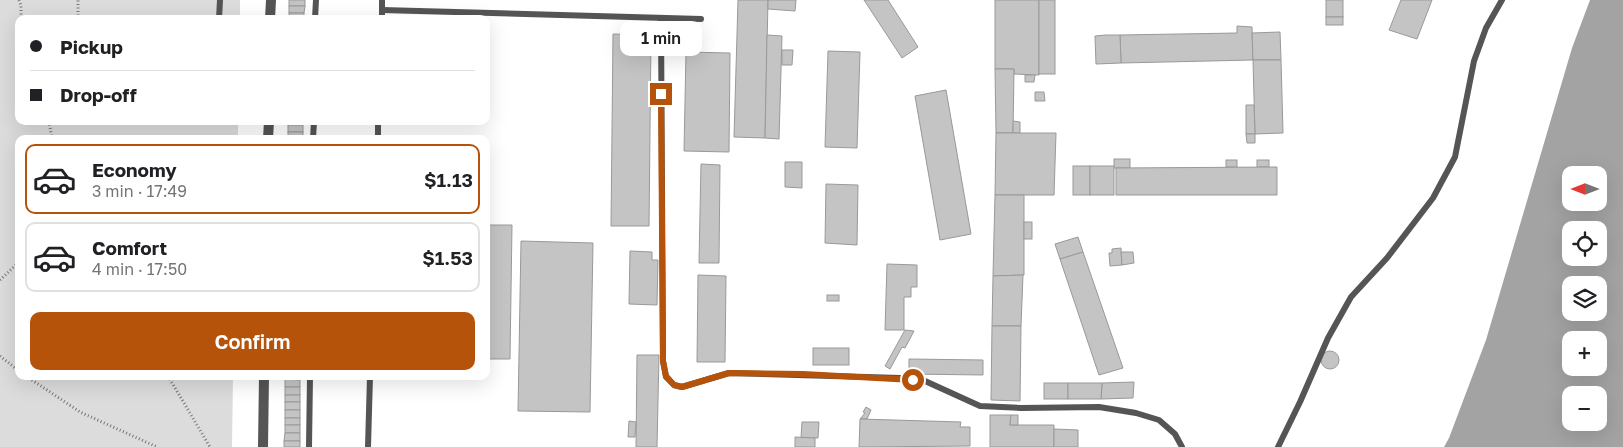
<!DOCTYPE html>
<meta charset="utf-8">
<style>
body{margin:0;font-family:"Golos Text",sans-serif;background:#f6f6f6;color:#202124;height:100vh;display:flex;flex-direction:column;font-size:19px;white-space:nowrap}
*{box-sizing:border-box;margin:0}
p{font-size:16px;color:#757577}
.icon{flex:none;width:28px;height:28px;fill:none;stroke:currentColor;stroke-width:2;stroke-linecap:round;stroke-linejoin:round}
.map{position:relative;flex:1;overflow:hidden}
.drawer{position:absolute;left:15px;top:135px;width:475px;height:245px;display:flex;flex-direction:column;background:#fff;border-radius:10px;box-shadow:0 5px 20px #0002}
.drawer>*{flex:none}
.banner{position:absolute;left:15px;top:15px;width:475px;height:110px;border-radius:10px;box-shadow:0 5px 20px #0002;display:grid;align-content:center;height:110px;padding:0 15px;background:#fff}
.needle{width:32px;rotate:270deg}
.tools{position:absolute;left:1562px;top:166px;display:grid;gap:10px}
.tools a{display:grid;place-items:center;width:45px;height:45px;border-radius:10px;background:#fff;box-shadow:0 5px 20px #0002;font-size:25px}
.end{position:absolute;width:22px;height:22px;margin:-11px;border:6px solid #b45309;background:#fff;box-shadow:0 0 0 2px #fff}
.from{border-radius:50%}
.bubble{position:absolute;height:35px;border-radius:10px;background:#fff;box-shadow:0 5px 20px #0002;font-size:16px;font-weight:600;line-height:35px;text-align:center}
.banner b{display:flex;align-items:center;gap:18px;height:48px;font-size:19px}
.banner b+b{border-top:1px solid #e0e0e0}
.banner i{width:12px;height:12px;background:#202124}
ul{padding:9px 0 0;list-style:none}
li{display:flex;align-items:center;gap:15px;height:70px;margin:0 10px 8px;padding:0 5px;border:2px solid #e0e0e0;border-radius:10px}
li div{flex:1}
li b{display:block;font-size:19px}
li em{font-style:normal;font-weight:600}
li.selected{border-color:#b45309}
li>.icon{width:45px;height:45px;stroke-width:1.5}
.button{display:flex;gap:10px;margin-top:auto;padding:10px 15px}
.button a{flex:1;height:58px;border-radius:10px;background:#b45309;color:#fff;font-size:20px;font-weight:600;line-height:58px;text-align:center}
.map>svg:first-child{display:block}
</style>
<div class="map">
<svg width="1623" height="447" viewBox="0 0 1623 447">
<rect width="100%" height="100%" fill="#fff"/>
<polygon fill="#dcdcdc" points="0,0 240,0 240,19 19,19 19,121 238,121 238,139 19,139 19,376 233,376 232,447 0,447"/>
<path fill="#a3a3a3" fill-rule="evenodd" d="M1590,0H1623V447H1444L1449,438L1486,340L1572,48ZM1571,175H1599V202H1571ZM1571,230H1599V258H1571ZM1571,285H1599V312H1571ZM1571,340H1599V368H1571ZM1571,395H1599V422H1571Z"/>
<g fill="#c4c4c4" stroke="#999">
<rect x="289" y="0" width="16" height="6"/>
<polygon points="738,0 768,0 765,138 734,137"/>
<polygon points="768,0 796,0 795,11 768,9"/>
<polygon points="864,0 888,0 918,47 902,58"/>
<polygon points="995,0 1039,0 1039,75 1014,74 1014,69 995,69"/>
<rect x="1039" y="0" width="16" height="74"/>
<rect x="1326" y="0" width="17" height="17"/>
<polygon points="1401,0 1432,0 1417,39 1389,30"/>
<polygon points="289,6 305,6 304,13 289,13"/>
<rect x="289" y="13" width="15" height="6"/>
<rect x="1326" y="17" width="17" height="8"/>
<polygon points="1237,26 1252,27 1253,60 1121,63 1120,35 1237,33"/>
<polygon points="1280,32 1281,60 1253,60 1252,33"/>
<polygon points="613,34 651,35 649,226 611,226"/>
<polygon points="767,35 782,36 779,139 765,138"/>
<polygon points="1106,35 1120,35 1121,63 1096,64 1095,36"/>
<polygon points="782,50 793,50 792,65 782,65"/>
<polygon points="828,51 860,52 857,148 825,147"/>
<polygon points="686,52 730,53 729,152 684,151"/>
<polygon points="1253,60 1281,60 1283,133 1255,134"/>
<polygon points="995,69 1014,69 1013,133 996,133"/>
<polygon points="1025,75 1035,75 1034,82 1025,82"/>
<polygon points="946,90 971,234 940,240 915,96"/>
<polygon points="1035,92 1044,92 1045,101 1035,101"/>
<polygon points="1246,105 1254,105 1255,134 1246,134"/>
<polygon points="1013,121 1020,122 1020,133 1013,133"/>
<rect x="288" y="125" width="15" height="7"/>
<rect x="288" y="132" width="15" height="7"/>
<polygon points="996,133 1056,133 1054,195 995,195"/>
<polygon points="1246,134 1255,134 1255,143 1247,143"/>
<rect x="1114" y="159" width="16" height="9"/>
<rect x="1226" y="160" width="11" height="7"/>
<rect x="1257" y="160" width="12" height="7"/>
<polygon points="785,162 802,162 802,188 785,187"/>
<polygon points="701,164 720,165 719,263 699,263"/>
<rect x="1073" y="166" width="17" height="29"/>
<rect x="1090" y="166" width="24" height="29"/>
<polygon points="1277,167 1277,195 1116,195 1116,168"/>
<polygon points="826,184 858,185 857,245 825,243"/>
<polygon points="995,195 1024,195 1024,275 993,276"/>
<rect x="1024" y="222" width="8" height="17"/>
<polygon points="486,225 512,225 510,359 486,359"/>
<polygon points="1078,237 1083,252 1060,259 1055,244"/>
<polygon points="521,241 593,243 590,412 518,411"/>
<polygon points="1121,248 1122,265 1110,266 1109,253 1112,253 1112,249"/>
<polygon points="630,251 652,252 652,260 658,260 657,305 629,304"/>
<polygon points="1083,252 1123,368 1099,375 1060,259"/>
<polygon points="1121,252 1133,252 1134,263 1122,265"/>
<polygon points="887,264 917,265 917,287 911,287 911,297 904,297 904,330 885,330"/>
<polygon points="698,275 726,276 725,362 697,362"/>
<polygon points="1023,275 1021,326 992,326 993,276"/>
<rect x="827" y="295" width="12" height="6"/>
<polygon points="992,326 1021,326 1020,401 991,400"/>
<polygon points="905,330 914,331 905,348 902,347 890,369 885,366"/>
<rect x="813" y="348" width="36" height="17"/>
<circle cx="1330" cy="360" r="9"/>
<polygon points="637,355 659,355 657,447 636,447"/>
<polygon points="909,359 983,360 983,375 909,374"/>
<polygon points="285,379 300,380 300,387 285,387"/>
<polygon points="1134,382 1133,398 1101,399 1102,383"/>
<rect x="1044" y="383" width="24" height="16"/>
<polygon points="1068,383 1102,383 1101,399 1068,399"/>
<rect x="285" y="387" width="15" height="8"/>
<rect x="285" y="395" width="15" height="7"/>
<rect x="285" y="402" width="15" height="8"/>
<polygon points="866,407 871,410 867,419 860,419 865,413 863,412"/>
<rect x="285" y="410" width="15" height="8"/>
<polygon points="990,415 1011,415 1010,425 1054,425 1054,447 990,447"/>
<polygon points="1011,415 1018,415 1018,425 1010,425"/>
<rect x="285" y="418" width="15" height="7"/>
<polygon points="860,419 961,422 960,427 970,427 970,446 859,447"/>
<polygon points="629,421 636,422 635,437 628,437"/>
<polygon points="802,422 819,422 818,438 801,438"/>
<rect x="285" y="425" width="15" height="8"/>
<polygon points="1054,429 1078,430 1078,447 1054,447"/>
<polygon points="285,433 300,433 300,441 284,441"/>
<polygon points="795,437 815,438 815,447 795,447"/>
<rect x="284" y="441" width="16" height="6"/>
</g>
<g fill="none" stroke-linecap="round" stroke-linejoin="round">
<g stroke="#777" stroke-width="3" stroke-dasharray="1 2.5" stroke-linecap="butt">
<polyline points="19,0 21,5 21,19"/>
<polyline points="78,19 78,0"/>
<polyline points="49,121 52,139"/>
<polyline points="0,280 19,262"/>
<polyline points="0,356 19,371"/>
<polyline points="26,376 80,412 157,447"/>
<polyline points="168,376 210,447"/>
</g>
<g stroke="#555" stroke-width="6">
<polyline points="382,10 701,19"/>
<polyline points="661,18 663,361 666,377 674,385 682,387 729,373 901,378 925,381 980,406 1021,408 1099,407 1136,413 1159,420 1175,434 1182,447"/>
<polyline points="219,19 220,0"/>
<polyline points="315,19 316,0"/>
<polyline points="382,19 382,0"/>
<polyline points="313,139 314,121"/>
<polyline points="378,139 378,121"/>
<polyline points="309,447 310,376"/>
<polyline points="368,447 370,376"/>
<polyline points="1278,447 1300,402 1328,338 1351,297 1387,258 1433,198 1455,157 1474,61 1486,28 1502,0"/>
</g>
<g stroke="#555" stroke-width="10">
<polyline points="270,19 271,0"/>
<polyline points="268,139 269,121"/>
<polyline points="263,447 264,376"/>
</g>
</g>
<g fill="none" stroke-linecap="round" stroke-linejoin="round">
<polyline stroke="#b45309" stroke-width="6" points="661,94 663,361 666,376 674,385 682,387 729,373 803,374 913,380"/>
</g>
</svg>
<div class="tools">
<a><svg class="needle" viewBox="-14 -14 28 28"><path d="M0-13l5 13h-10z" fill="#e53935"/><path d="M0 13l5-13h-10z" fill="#757577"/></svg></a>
<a><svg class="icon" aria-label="locate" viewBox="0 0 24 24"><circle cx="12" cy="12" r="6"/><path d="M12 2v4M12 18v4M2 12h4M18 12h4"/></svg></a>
<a><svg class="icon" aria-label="layers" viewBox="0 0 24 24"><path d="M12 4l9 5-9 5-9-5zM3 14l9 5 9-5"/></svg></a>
<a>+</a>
<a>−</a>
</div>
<i class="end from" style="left:913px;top:380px"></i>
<i class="end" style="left:661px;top:94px"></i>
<div class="bubble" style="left:620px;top:21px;width:82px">1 min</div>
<div class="banner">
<b><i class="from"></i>Pickup</b>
<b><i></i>Drop-off</b>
</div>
<section class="drawer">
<ul>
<li class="selected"><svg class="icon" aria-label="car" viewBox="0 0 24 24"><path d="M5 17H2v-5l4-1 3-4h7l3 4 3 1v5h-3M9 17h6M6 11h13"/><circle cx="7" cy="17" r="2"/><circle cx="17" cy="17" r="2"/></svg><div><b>Economy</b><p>3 min · 17:49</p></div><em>$1.13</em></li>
<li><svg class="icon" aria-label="car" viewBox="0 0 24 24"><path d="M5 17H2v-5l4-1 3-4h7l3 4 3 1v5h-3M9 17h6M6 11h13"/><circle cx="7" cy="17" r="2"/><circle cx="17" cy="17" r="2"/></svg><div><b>Comfort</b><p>4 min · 17:50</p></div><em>$1.53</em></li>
</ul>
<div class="button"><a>Confirm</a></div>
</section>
</div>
